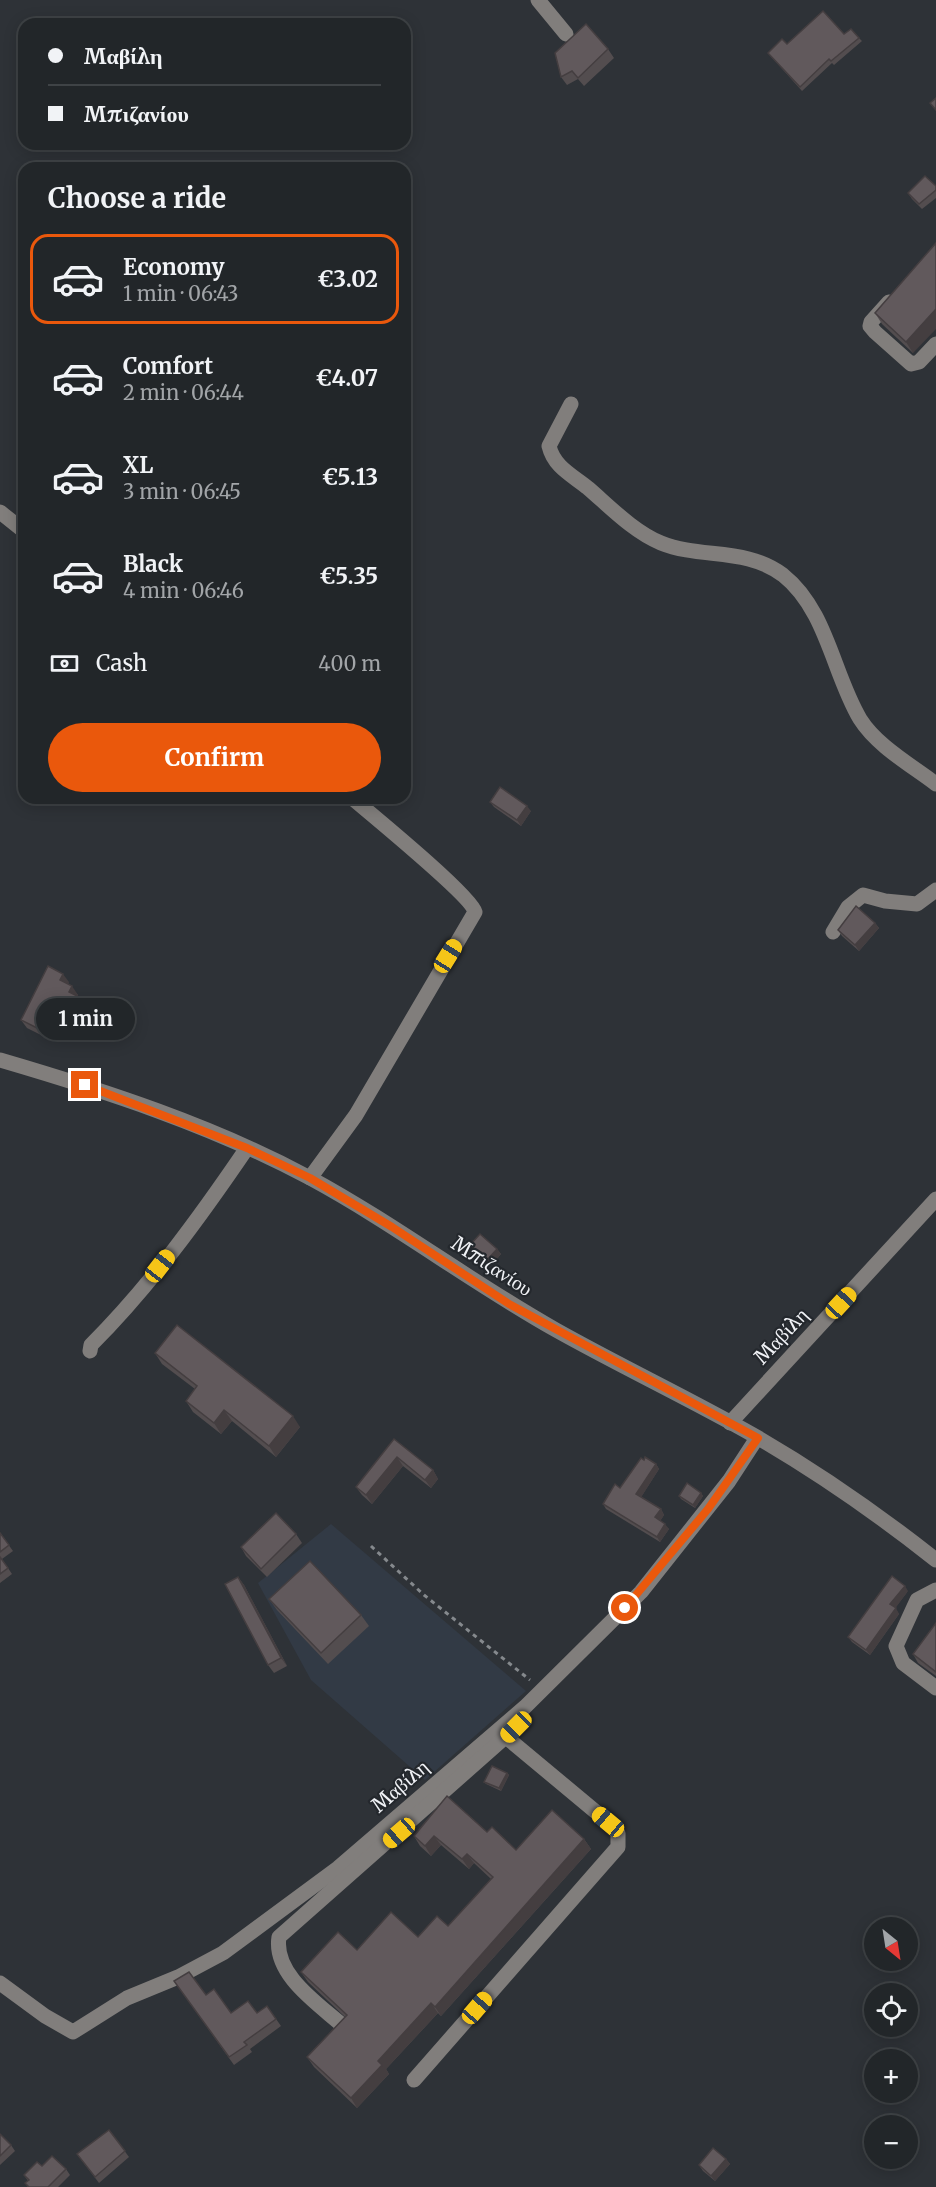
<!DOCTYPE html>
<meta charset="utf-8">
<style>
body{margin:0;font-family:Merriweather,serif;background:#2e3235;color:#f1f3f6;height:100vh;display:flex;flex-direction:column;font-size:22px;white-space:nowrap}
*{box-sizing:border-box;margin:0}
p{font-size:20px;color:#a2a5a8}
.icon{flex:none;width:33px;height:33px;fill:none;stroke:currentColor;stroke-width:2;stroke-linecap:round;stroke-linejoin:round}
.map{position:relative;flex:1;overflow:hidden}
.side{position:absolute;left:18px;top:162px;width:393px;height:642px;display:flex;flex-direction:column;background:#222629;border-radius:18px;box-shadow:0 3px 15px #0003,0 0 0 2px #3f4346}
.side>*{flex:none}
.guide{position:absolute;left:18px;top:18px;width:393px;height:132px;border-radius:18px;box-shadow:0 3px 15px #0003,0 0 0 2px #3f4346;display:grid;align-content:center;height:132px;padding:0 30px;background:#222629}
.needle{width:39px;rotate:150deg}
.buttons{position:absolute;left:864px;top:1917px;display:grid;gap:12px}
.buttons a{display:grid;place-items:center;width:54px;height:54px;border-radius:50%;background:#222629;box-shadow:0 3px 15px #0003,0 0 0 2px #3f4346;font-size:30px}
.end{position:absolute;width:27px;height:27px;margin:-14px;border:8px solid #ea580c;background:#fff;box-shadow:0 0 0 3px #fff}
.from{border-radius:50%}
.bubble{position:absolute;height:42px;border-radius:21px;background:#222629;box-shadow:0 3px 15px #0003,0 0 0 2px #3f4346;font-size:20px;font-weight:700;line-height:42px;text-align:center}
.car{position:absolute;width:18px;height:36px;margin:-18px -9px;border-radius:8px;box-shadow:0 0 4px 2px #0007;background:linear-gradient(#f5c518 24%,#345 0 40%,#f5c518 0 76%,#345 0 86%,#f5c518 0)}
.guide b{display:flex;align-items:center;gap:21px;height:57px;font-size:22px}
.guide b+b{border-top:2px solid #3f4346}
.guide i{width:15px;height:15px;background:#f1f3f6}
ul{padding:0;list-style:none}
li{display:flex;align-items:center;gap:18px;height:90px;margin:0 12px 9px;padding:0 18px;border:3px solid transparent;border-radius:18px}
li div{flex:1}
li b{display:block;font-size:22px}
li em{font-style:normal;font-weight:700}
li.selected{border-color:#ea580c}
li>.icon{width:54px;height:54px;stroke-width:1.5}
h2{padding:0 30px;font-size:27px;line-height:72px}
.pay{display:flex;align-items:center;gap:15px;height:66px;padding:0 30px;font-size:22px}
.pay p{margin-inline-start:auto}
.cta{display:flex;gap:12px;margin-top:auto;padding:12px 30px}
.cta a{flex:1;height:69px;border-radius:36px;background:#ea580c;color:#fff;font-size:24px;font-weight:700;line-height:69px;text-align:center}
.map>svg:first-child{display:block}
</style>
<div class="map">
<svg width="936" height="2187" viewBox="0 0 936 2187">
<rect width="100%" height="100%" fill="#2e3237"/>
<polygon fill="#323a45" points="331,1524 526,1691 425,1780 311,1680 258,1583"/>
<g fill="none" stroke-linecap="round" stroke-linejoin="round">
<polyline stroke="#85898d" stroke-width="3" stroke-dasharray="4.5 4.5" stroke-linecap="butt" points="371,1546 424,1595 530,1680"/>
<g stroke="#817e7c" stroke-width="15">
<polyline points="538,0 566,34"/>
<polyline points="889,302 871,322 870,326 875,332 911,364 919,362 936,344"/>
<path d="M571,404L549,446C554,467 572,475 588,488C610,507 634,532 661,543C701,559 746,547 783,575C827,610 833,674 860,719C877,746 911,765 936,784"/>
<polyline points="0,512 24,531"/>
<polyline points="833,932 848,907 863,895 885,901 917,904 936,890"/>
<path d="M0,1060C106,1091 213,1126 310,1178C395,1224 472,1283 556,1330C622,1367 690,1399 755,1436C819,1473 879,1515 936,1560"/>
<path d="M310,1178L356,1115L475,912C472,897 371,814 352,798"/>
<path d="M90,1351L91,1345C150,1286 200,1217 247,1148"/>
<polyline points="730,1423 936,1199"/>
<polyline points="936,1590 917,1600 896,1646 903,1663 936,1688"/>
<polyline points="0,1983 45,2016 73,2032 127,1998 178,1977 223,1953 338,1868 525,1707 641,1592 729,1481 757,1438"/>
<path d="M342,2025C317,2003 273,1974 279,1937L512,1731"/>
<polyline points="414,2080 618,1847 618,1833 608,1822 506,1737"/>
</g>
</g>
<g fill="#534d4f">
<polygon points="844,34 859,38 862,41 834,65 832,63 802,91 768,53 787,44"/>
<polygon points="608,49 614,58 584,86 578,79 567,85 561,77"/>
<polygon points="936,186 936,198 922,209 912,199 908,193"/>
<polygon points="936,243 913,353 882,324 875,313"/>
<polygon points="490,802 531,811 521,826 494,807"/>
<polygon points="875,923 879,928 859,951 842,936 838,930"/>
<polygon points="69,982 68,984 78,995 77,996 83,999 89,1007 76,1032 63,1026 60,1033 48,1026 43,1036 27,1028 21,1020"/>
<polygon points="470,1245 497,1249 501,1254 491,1266 474,1251"/>
<polygon points="155,1353 300,1427 276,1457 232,1421 221,1434 193,1412 186,1401 195,1389 162,1364"/>
<polygon points="394,1439 433,1470 438,1479 431,1488 403,1466 372,1504 362,1495 356,1487"/>
<polygon points="644,1460 656,1464 659,1469 641,1497 661,1509 664,1515 660,1521 669,1529 660,1542 606,1509 603,1504 620,1488"/>
<polygon points="701,1493 703,1496 695,1508 681,1499 679,1496"/>
<polygon points="0,1533 13,1551 2,1559 12,1574 0,1583"/>
<polygon points="296,1534 302,1543 267,1577 246,1556 241,1547"/>
<polygon points="238,1577 244,1585 287,1666 274,1673 268,1665"/>
<polygon points="908,1591 895,1608 899,1614 870,1655 852,1642 848,1637"/>
<polygon points="269,1599 361,1615 369,1626 328,1664 277,1610"/>
<polygon points="936,1623 936,1676 918,1663 913,1654"/>
<polygon points="507,1773 509,1775 501,1791 486,1784 484,1782"/>
<polygon points="487,1832 516,1850 584,1839 591,1849 441,2016 438,2013 386,2069 389,2074 357,2108 314,2067 307,2057 345,2017 308,1982 301,1972 357,1950 418,1937 448,1926 491,1879 474,1863 469,1869 441,1845 431,1856 420,1846 414,1836"/>
<polygon points="174,1981 206,1995 231,2013 257,2013 267,2006 281,2026 250,2049 252,2052 234,2065"/>
<polygon points="109,2130 129,2157 99,2183 77,2154"/>
<polygon points="0,2134 11,2145 15,2151 0,2165"/>
<polygon points="726,2159 730,2164 715,2181 703,2171 699,2165"/>
<polygon points="42,2166 66,2169 70,2175 58,2187 28,2187 25,2183 28,2181 24,2175"/>
</g>
<g fill="#443e40">
<polygon points="936,309 936,329 913,353 906,342"/>
<polygon points="527,806 531,811 521,826 517,820"/>
<polygon points="875,923 879,928 859,951 855,945"/>
<polygon points="63,974 69,982 66,989 60,980"/>
<polygon points="72,986 78,995 75,1001 69,992"/>
<polygon points="83,999 89,1007 76,1032 70,1024"/>
<polygon points="57,1017 63,1026 60,1033 54,1024"/>
<polygon points="42,1018 48,1026 43,1036 37,1028"/>
<polygon points="497,1249 501,1254 491,1266 487,1260"/>
<polygon points="224,1410 232,1421 221,1434 214,1423"/>
<polygon points="293,1416 300,1427 276,1457 269,1446"/>
<polygon points="397,1457 403,1466 372,1504 366,1495"/>
<polygon points="656,1464 659,1469 640,1499 636,1494"/>
<polygon points="433,1470 438,1479 431,1488 425,1480"/>
<polygon points="701,1493 703,1496 695,1508 693,1505"/>
<polygon points="661,1509 664,1515 659,1523 655,1517"/>
<polygon points="665,1524 669,1529 660,1542 657,1537"/>
<polygon points="238,1577 244,1585 287,1666 281,1658"/>
<polygon points="905,1586 908,1591 894,1610 890,1604"/>
<polygon points="896,1608 899,1614 870,1655 866,1650"/>
<polygon points="507,1773 509,1775 501,1791 499,1788"/>
<polygon points="434,1836 441,1845 431,1856 425,1846"/>
<polygon points="584,1839 591,1849 441,2016 435,2007"/>
<polygon points="467,1854 474,1863 469,1869 462,1859"/>
<polygon points="431,2003 438,2013 386,2069 389,2074 357,2108 351,2098 378,2061"/>
<polygon points="726,2159 730,2164 715,2181 711,2176"/>
</g>
<g fill="#61595c" stroke="#443e40" stroke-width="1.5">
<polygon points="823,11 844,34 851,29 859,38 831,61 829,59 800,87 768,53 782,39 787,44"/>
<polygon points="586,24 608,49 578,78 572,71 561,77 555,53"/>
<polygon points="936,98 936,110 930,103"/>
<polygon points="925,176 936,186 936,190 919,204 908,193"/>
<polygon points="936,243 936,309 906,342 875,313"/>
<polygon points="500,787 527,806 517,820 490,802"/>
<polygon points="856,906 875,923 855,945 838,930"/>
<polygon points="48,966 63,974 60,980 72,986 69,992 83,999 70,1024 57,1017 54,1024 42,1018 37,1028 21,1020"/>
<polygon points="480,1234 497,1249 487,1260 470,1245"/>
<polygon points="177,1325 293,1416 269,1446 224,1410 214,1423 186,1401 197,1386 155,1353"/>
<polygon points="394,1439 433,1470 425,1480 397,1457 366,1495 356,1487"/>
<polygon points="645,1457 656,1464 636,1494 661,1509 655,1517 665,1524 657,1537 603,1504 615,1484 620,1488 641,1458 644,1460"/>
<polygon points="687,1483 701,1493 693,1505 679,1496"/>
<polygon points="276,1513 296,1534 261,1569 241,1547"/>
<polygon points="0,1533 9,1545 0,1552"/>
<polygon points="0,1557 8,1568 0,1574"/>
<polygon points="310,1561 361,1615 321,1653 269,1599"/>
<polygon points="892,1576 905,1586 890,1604 896,1608 866,1650 848,1637"/>
<polygon points="238,1577 281,1658 268,1665 225,1584"/>
<polygon points="936,1623 936,1672 913,1654"/>
<polygon points="492,1766 507,1773 499,1788 484,1782"/>
<polygon points="447,1796 487,1832 492,1827 516,1850 552,1810 584,1839 435,2007 431,2003 378,2061 382,2065 351,2098 307,2057 347,2015 301,1972 338,1932 357,1950 391,1912 418,1937 437,1916 448,1926 493,1877 467,1854 462,1859 434,1836 425,1846 414,1836"/>
<polygon points="189,1972 206,1995 214,1989 231,2013 248,2001 257,2013 267,2006 276,2019 244,2042 247,2045 229,2057 174,1981"/>
<polygon points="109,2130 125,2151 95,2177 77,2154"/>
<polygon points="0,2134 11,2145 0,2156"/>
<polygon points="713,2148 726,2159 711,2176 699,2165"/>
<polygon points="52,2156 66,2169 48,2187 29,2187 25,2183 29,2180 24,2175 37,2162 42,2166"/>
</g>
<g fill="none" stroke-linecap="round" stroke-linejoin="round">
<polyline stroke="#ea580c" stroke-width="8" points="85,1085 247,1148 310,1178 392,1227 509,1304 758,1438 708,1509 625,1608"/>
</g>
<g text-anchor="middle" stroke-width="4.5" stroke-linejoin="round" paint-order="stroke">
<g font-size="20" fill="#f0f2f6" stroke="#24282d">
<text transform="translate(492 1266) rotate(33)" y="7">Μπιζανίου</text>
<text transform="translate(781 1336) rotate(-47)" y="7">Μαβίλη</text>
<text transform="translate(400 1786) rotate(-41)" y="7">Μαβίλη</text>
</g>
</g>
</svg>
<div class="buttons">
<a><svg class="needle" viewBox="-14 -14 28 28"><path d="M0-13l5 13h-10z" fill="#e53935"/><path d="M0 13l5-13h-10z" fill="#a2a5a8"/></svg></a>
<a><svg class="icon" aria-label="locate" viewBox="0 0 24 24"><circle cx="12" cy="12" r="6"/><path d="M12 2v4M12 18v4M2 12h4M18 12h4"/></svg></a>
<a>+</a>
<a>−</a>
</div>
<i class="end from" style="left:625px;top:1608px"></i>
<i class="end" style="left:85px;top:1085px"></i>
<div class="bubble" style="left:36px;top:998px;width:99px">1 min</div>
<i class="car" style="left:448px;top:956px;rotate:32deg"></i>
<i class="car" style="left:160px;top:1266px;rotate:38deg"></i>
<i class="car" style="left:841px;top:1303px;rotate:43deg"></i>
<i class="car" style="left:516px;top:1727px;rotate:225deg"></i>
<i class="car" style="left:608px;top:1822px;rotate:310deg"></i>
<i class="car" style="left:399px;top:1833px;rotate:229deg"></i>
<i class="car" style="left:477px;top:2008px;rotate:41deg"></i>
<div class="guide">
<b><i class="from"></i>Μαβίλη</b>
<b><i></i>Μπιζανίου</b>
</div>
<section class="side">
<h2>Choose a ride</h2>
<ul>
<li class="selected"><svg class="icon" aria-label="car" viewBox="0 0 24 24"><path d="M5 17H2v-5l4-1 3-4h7l3 4 3 1v5h-3M9 17h6M6 11h13"/><circle cx="7" cy="17" r="2"/><circle cx="17" cy="17" r="2"/></svg><div><b>Economy</b><p>1 min · 06:43</p></div><em>€3.02</em></li>
<li><svg class="icon" aria-label="car" viewBox="0 0 24 24"><path d="M5 17H2v-5l4-1 3-4h7l3 4 3 1v5h-3M9 17h6M6 11h13"/><circle cx="7" cy="17" r="2"/><circle cx="17" cy="17" r="2"/></svg><div><b>Comfort</b><p>2 min · 06:44</p></div><em>€4.07</em></li>
<li><svg class="icon" aria-label="car" viewBox="0 0 24 24"><path d="M5 17H2v-5l4-1 3-4h7l3 4 3 1v5h-3M9 17h6M6 11h13"/><circle cx="7" cy="17" r="2"/><circle cx="17" cy="17" r="2"/></svg><div><b>XL</b><p>3 min · 06:45</p></div><em>€5.13</em></li>
<li><svg class="icon" aria-label="car" viewBox="0 0 24 24"><path d="M5 17H2v-5l4-1 3-4h7l3 4 3 1v5h-3M9 17h6M6 11h13"/><circle cx="7" cy="17" r="2"/><circle cx="17" cy="17" r="2"/></svg><div><b>Black</b><p>4 min · 06:46</p></div><em>€5.35</em></li>
</ul>
<div class="pay"><svg class="icon" aria-label="cash" viewBox="0 0 24 24"><path d="M3 7h18v10H3z"/><circle cx="12" cy="12" r="2"/></svg>Cash<p>400 m</p></div>
<div class="cta"><a>Confirm</a></div>
</section>
</div>
